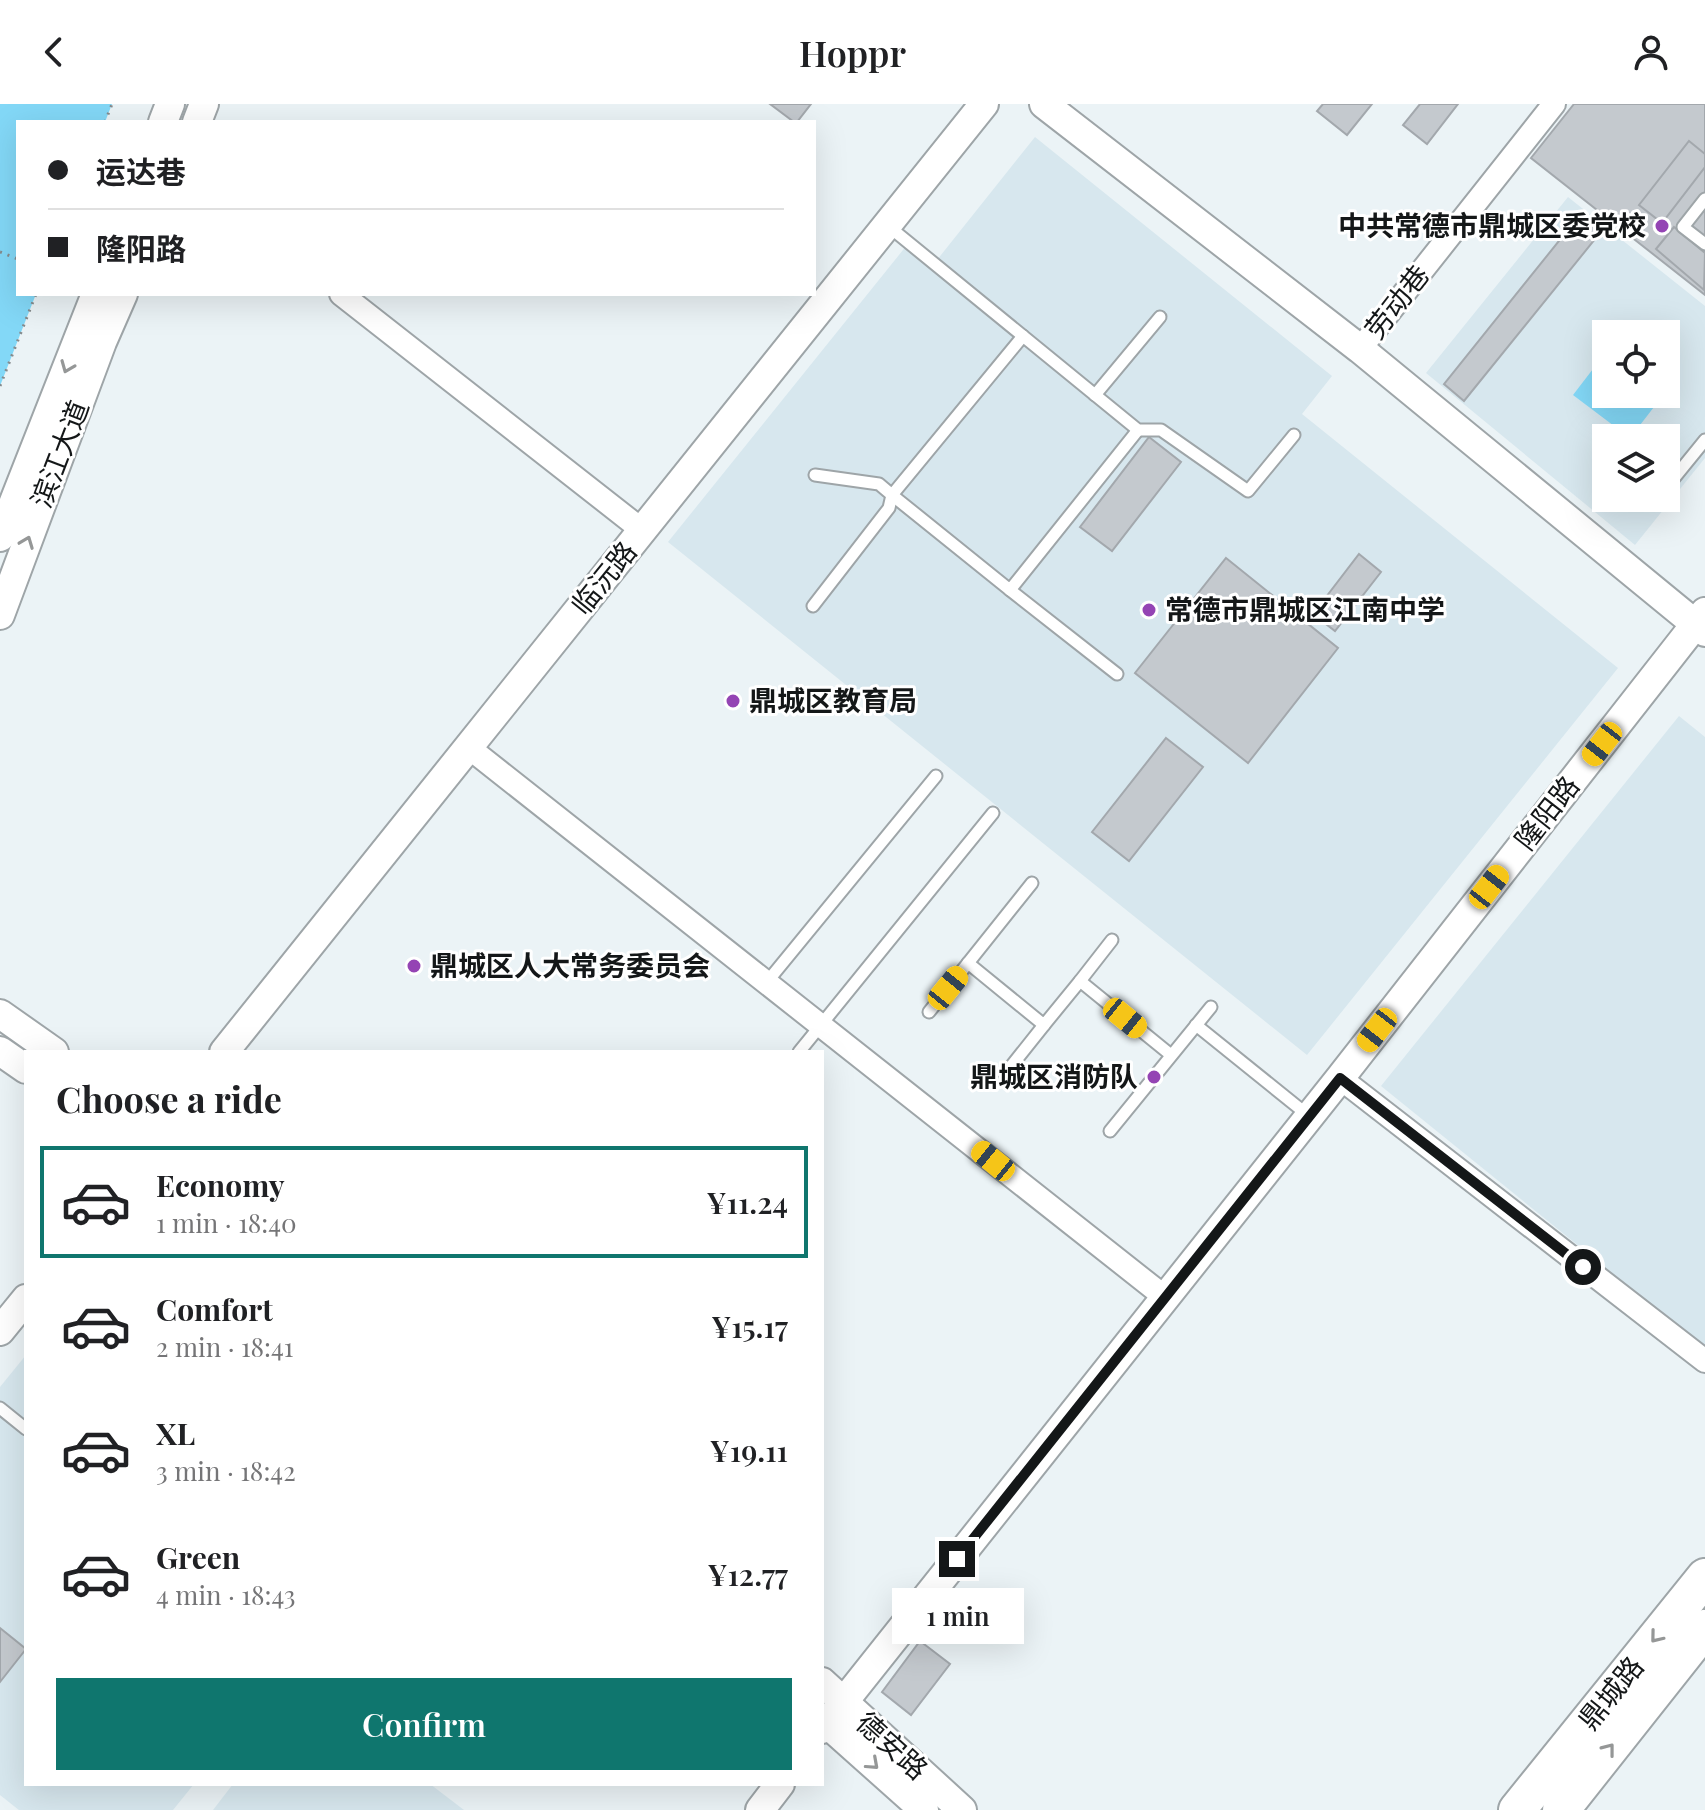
<!DOCTYPE html>
<meta charset="utf-8">
<style>
body{margin:0;font-family:"Playfair Display","Noto Sans SC",serif;background:#f2f2f2;color:#202124;height:100vh;display:flex;flex-direction:column;font-size:30px;white-space:nowrap}
*{box-sizing:border-box;margin:0}
p{font-size:26px;color:#757577}
.icon{flex:none;width:44px;height:44px;fill:none;stroke:currentColor;stroke-width:2;stroke-linecap:round;stroke-linejoin:round}
.map{position:relative;flex:1;overflow:hidden}
.sheet{position:absolute;left:24px;top:946px;width:800px;height:736px;display:flex;flex-direction:column;background:#fff;border-radius:0px;box-shadow:0 8px 32px #0002}
.sheet>*{flex:none}
.top-card{position:absolute;left:16px;top:16px;width:800px;height:176px;border-radius:0px;box-shadow:0 8px 32px #0002;display:grid;align-content:center;height:176px;padding:0 32px;background:#fff}
.controls{position:absolute;left:1592px;top:216px;display:grid;gap:16px}
.controls a{display:grid;place-items:center;width:88px;height:88px;border-radius:0px;background:#fff;box-shadow:0 8px 32px #0002;font-size:40px}
.end{position:absolute;width:36px;height:36px;margin:-18px;border:10px solid #141718;background:#fff;box-shadow:0 0 0 4px #fff}
.from{border-radius:50%}
.bubble{position:absolute;height:56px;border-radius:0px;background:#fff;box-shadow:0 8px 32px #0002;font-size:26px;font-weight:600;line-height:56px;text-align:center}
.car{position:absolute;width:24px;height:48px;margin:-24px -12px;border-radius:10px;box-shadow:0 0 6px 2px #0007;background:linear-gradient(#f5c518 24%,#345 0 40%,#f5c518 0 76%,#345 0 86%,#f5c518 0)}
.top-card b{display:flex;align-items:center;gap:28px;height:76px;font-size:30px}
.top-card b+b{border-top:2px solid #e0e0e0}
.top-card i{width:20px;height:20px;background:#202124}
ul{padding:0;list-style:none}
li{display:flex;align-items:center;gap:24px;height:112px;margin:0 16px 12px;padding:0 16px;border:4px solid transparent;border-radius:0px}
li div{flex:1}
li b{display:block;font-size:30px}
li em{font-style:normal;font-weight:600}
li.selected{border-color:#0f766e}
li>.icon{width:72px;height:72px;stroke-width:1.5}
h2{padding:0 32px;font-size:36px;line-height:96px}
.action{display:flex;gap:16px;margin-top:auto;padding:16px 32px}
.action a{flex:1;height:92px;border-radius:0px;background:#0f766e;color:#fff;font-size:32px;font-weight:600;line-height:92px;text-align:center}
header{display:flex;justify-content:space-between;align-items:center;height:104px;padding:0 32px;background:#fff;font-size:36px;font-weight:600}
.map>svg:first-child{display:block}
</style>
<header><svg class="icon" aria-label="back" viewBox="0 0 24 24"><path d="M15 5l-7 7 7 7"/></svg>Hoppr<svg class="icon" aria-label="person" viewBox="0 0 24 24"><circle cx="12" cy="8" r="4"/><path d="M4 21q1-7 8-7t8 7"/></svg></header>
<div class="map">
<svg width="1705" height="1706" viewBox="0 0 1705 1706">
<rect width="100%" height="100%" fill="#ebf3f6"/>
<g fill="#d7e7ee" fill-rule="evenodd">
<polygon points="1035,33 1332,272 1302,310 1618,564 1307,951 668,438 907,141 933,161"/>
<path d="M1568,93L1705,202V354L1635,441L1426,269ZM1606,230H1666V290H1606ZM1606,334H1666V394H1606Z"/>
<polygon points="1679,612 1705,633 1705,1244 1381,982"/>
<polygon points="26,1251 26,1680 194,1680 173,1706 19,1706 0,1691 0,1283"/>
<polygon points="233,1680 430,1680 464,1706 213,1706"/>
</g>
<g fill="#83d8f7">
<polygon points="0,0 112,0 105,18 18,18 18,190 36,190 0,282"/>
<polygon points="1606,248 1606,290 1664,290 1630,334 1573,291"/>
</g>
<g fill="#c4c9ce" stroke="#a3a8ad" stroke-width="2">
<polygon points="770,0 811,0 797,18 794,18"/>
<polygon points="1323,0 1372,0 1347,31 1317,7"/>
<polygon points="1420,0 1458,0 1427,40 1403,21"/>
<polygon points="1574,0 1705,0 1705,191 1531,54"/>
<polygon points="1689,37 1705,50 1705,63 1662,119 1639,101"/>
<polygon points="1583,107 1604,124 1464,297 1444,280"/>
<polygon points="1674,123 1705,149 1704,186 1656,145"/>
<polygon points="1149,333 1181,358 1112,447 1080,423"/>
<polygon points="1359,450 1381,468 1335,527 1313,510"/>
<polygon points="1226,454 1338,544 1248,659 1135,569"/>
<polygon points="1166,634 1203,663 1129,757 1092,728"/>
<polygon points="0,1524 26,1545 0,1578"/>
<polygon points="920,1537 950,1560 911,1611 882,1588"/>
</g>
<g fill="none" stroke-linecap="round" stroke-linejoin="round">
<defs>
<g id="service">
<polyline points="1705,95 1683,123 1705,140"/>
<polyline points="887,121 1138,326 1161,326 1248,387 1294,331"/>
<polyline points="1023,232 892,391 1010,486 1138,326"/>
<polyline points="1095,291 1160,213"/>
<polyline points="1666,384 1705,336"/>
<polyline points="1010,486 1117,570"/>
<polyline points="813,502 889,404 892,391 879,380 815,371"/>
<polyline points="968,859 1044,921 1080,877 1171,951"/>
<polyline points="1080,877 1112,836"/>
<polyline points="767,878 936,672"/>
<polyline points="929,908 1032,779"/>
<polyline points="1196,921 1309,1012"/>
<polyline points="799,948 993,709"/>
<polyline points="1005,970 1044,921"/>
<polyline points="1110,1027 1211,903"/>
<polyline points="0,1304 26,1325"/>
</g>
<g id="minor">
<polyline points="341,190 642,426"/>
<polyline points="1360,245 1554,0"/>
<polyline points="468,643 1166,1194"/>
<polyline points="1340,974 1705,1257"/>
</g>
<g id="tertiary">
<polyline points="1044,0 1360,245 1705,528"/>
<polyline points="163,18 170,0"/>
<polyline points="197,18 204,0"/>
<polyline points="0,433 96,190"/>
<polyline points="0,511 102,238 123,190"/>
<polyline points="0,910 54,948"/>
<polyline points="0,947 26,965"/>
<polyline points="224,948 984,0"/>
<polyline points="0,1227 26,1195"/>
<polyline points="822,1578 962,1706"/>
<polyline points="822,1615 924,1706"/>
<polyline points="822,1625 1340,974 1705,508"/>
<polyline points="760,1706 780,1680"/>
</g>
<g id="primary">
<polyline points="1517,1706 1705,1473"/>
<polyline points="1561,1706 1705,1524"/>
</g>
</defs>
<use href="#service" stroke="#9ea5a8" stroke-width="15"/>
<use href="#minor" stroke="#9ea5a8" stroke-width="26"/>
<use href="#tertiary" stroke="#9ea5a8" stroke-width="32"/>
<use href="#primary" stroke="#9ea5a8" stroke-width="40"/>
<g stroke="#868b8d" stroke-width="3" stroke-dasharray="2 6" stroke-linecap="butt">
<polyline points="105,18 112,0"/>
<polyline points="0,148 18,155"/>
<polyline points="0,282 36,190"/>
</g>
<use href="#service" stroke="#fff" stroke-width="11"/>
<use href="#minor" stroke="#fff" stroke-width="22"/>
<use href="#tertiary" stroke="#fff" stroke-width="28"/>
<use href="#primary" stroke="#fff" stroke-width="36"/>
</g>
<defs><path id="oneway-chevron" d="M-2-3.5L2.5 0L-2 3.5" fill="none" stroke-width="1.6" stroke-linecap="round" stroke-linejoin="round" transform="scale(2)"/></defs>
<g stroke="#959797">
<use href="#oneway-chevron" transform="translate(67 263) rotate(112)"/>
<use href="#oneway-chevron" transform="translate(27 438) rotate(-69)"/>
<use href="#oneway-chevron" transform="translate(1656 1533) rotate(129)"/>
<use href="#oneway-chevron" transform="translate(1609 1645) rotate(-52)"/>
<use href="#oneway-chevron" transform="translate(873 1660) rotate(42)"/>
</g>
<g fill="none" stroke-linecap="round" stroke-linejoin="round">
<polyline stroke="#141718" stroke-width="10" points="957,1455 1340,974 1583,1163"/>
</g>
<g fill="#9444b4" stroke="#fff" stroke-width="3">
<circle cx="1662" cy="122" r="8"/>
<circle cx="1149" cy="506" r="8"/>
<circle cx="733" cy="597" r="8"/>
<circle cx="414" cy="862" r="8"/>
<circle cx="1154" cy="973" r="8"/>
</g>
<g text-anchor="middle" stroke-width="6" stroke-linejoin="round" paint-order="stroke">
<g font-size="28" font-weight="bold" fill="#141718" stroke="#fff" text-anchor="start">
<text x="1646" y="132" text-anchor="end">中共常德市鼎城区委党校</text>
<text x="1165" y="516">常德市鼎城区江南中学</text>
<text x="749" y="607">鼎城区教育局</text>
<text x="430" y="872">鼎城区人大常务委员会</text>
<text x="1138" y="983" text-anchor="end">鼎城区消防队</text>
</g>
<g font-size="28" fill="#141718" stroke="#fff">
<text transform="translate(1397 198) rotate(-52)" y="10">劳动巷</text>
<text transform="translate(60 350) rotate(-69)" y="10">滨江大道</text>
<text transform="translate(604 474) rotate(-51)" y="10">临沅路</text>
<text transform="translate(1547 709) rotate(-52)" y="10">隆阳路</text>
<text transform="translate(1611 1589) rotate(-51)" y="10">鼎城路</text>
<text transform="translate(892 1642) rotate(42)" y="10">德安路</text>
</g>
</g>
</svg>
<div class="controls">
<a><svg class="icon" aria-label="locate" viewBox="0 0 24 24"><circle cx="12" cy="12" r="6"/><path d="M12 2v4M12 18v4M2 12h4M18 12h4"/></svg></a>
<a><svg class="icon" aria-label="layers" viewBox="0 0 24 24"><path d="M12 4l9 5-9 5-9-5zM3 14l9 5 9-5"/></svg></a>
</div>
<i class="end from" style="left:1583px;top:1163px"></i>
<i class="end" style="left:957px;top:1455px"></i>
<div class="bubble" style="left:892px;top:1484px;width:132px">1 min</div>
<i class="car" style="left:1602px;top:640px;rotate:218deg"></i>
<i class="car" style="left:1489px;top:783px;rotate:38deg"></i>
<i class="car" style="left:948px;top:884px;rotate:39deg"></i>
<i class="car" style="left:1125px;top:914px;rotate:129deg"></i>
<i class="car" style="left:1377px;top:926px;rotate:218deg"></i>
<i class="car" style="left:993px;top:1057px;rotate:309deg"></i>
<div class="top-card">
<b><i class="from"></i>运达巷</b>
<b><i></i>隆阳路</b>
</div>
<section class="sheet">
<h2>Choose a ride</h2>
<ul>
<li class="selected"><svg class="icon" aria-label="car" viewBox="0 0 24 24"><path d="M5 17H2v-5l4-1 3-4h7l3 4 3 1v5h-3M9 17h6M6 11h13"/><circle cx="7" cy="17" r="2"/><circle cx="17" cy="17" r="2"/></svg><div><b>Economy</b><p>1 min · 18:40</p></div><em>¥11.24</em></li>
<li><svg class="icon" aria-label="car" viewBox="0 0 24 24"><path d="M5 17H2v-5l4-1 3-4h7l3 4 3 1v5h-3M9 17h6M6 11h13"/><circle cx="7" cy="17" r="2"/><circle cx="17" cy="17" r="2"/></svg><div><b>Comfort</b><p>2 min · 18:41</p></div><em>¥15.17</em></li>
<li><svg class="icon" aria-label="car" viewBox="0 0 24 24"><path d="M5 17H2v-5l4-1 3-4h7l3 4 3 1v5h-3M9 17h6M6 11h13"/><circle cx="7" cy="17" r="2"/><circle cx="17" cy="17" r="2"/></svg><div><b>XL</b><p>3 min · 18:42</p></div><em>¥19.11</em></li>
<li><svg class="icon" aria-label="car" viewBox="0 0 24 24"><path d="M5 17H2v-5l4-1 3-4h7l3 4 3 1v5h-3M9 17h6M6 11h13"/><circle cx="7" cy="17" r="2"/><circle cx="17" cy="17" r="2"/></svg><div><b>Green</b><p>4 min · 18:43</p></div><em>¥12.77</em></li>
</ul>
<div class="action"><a>Confirm</a></div>
</section>
</div>
